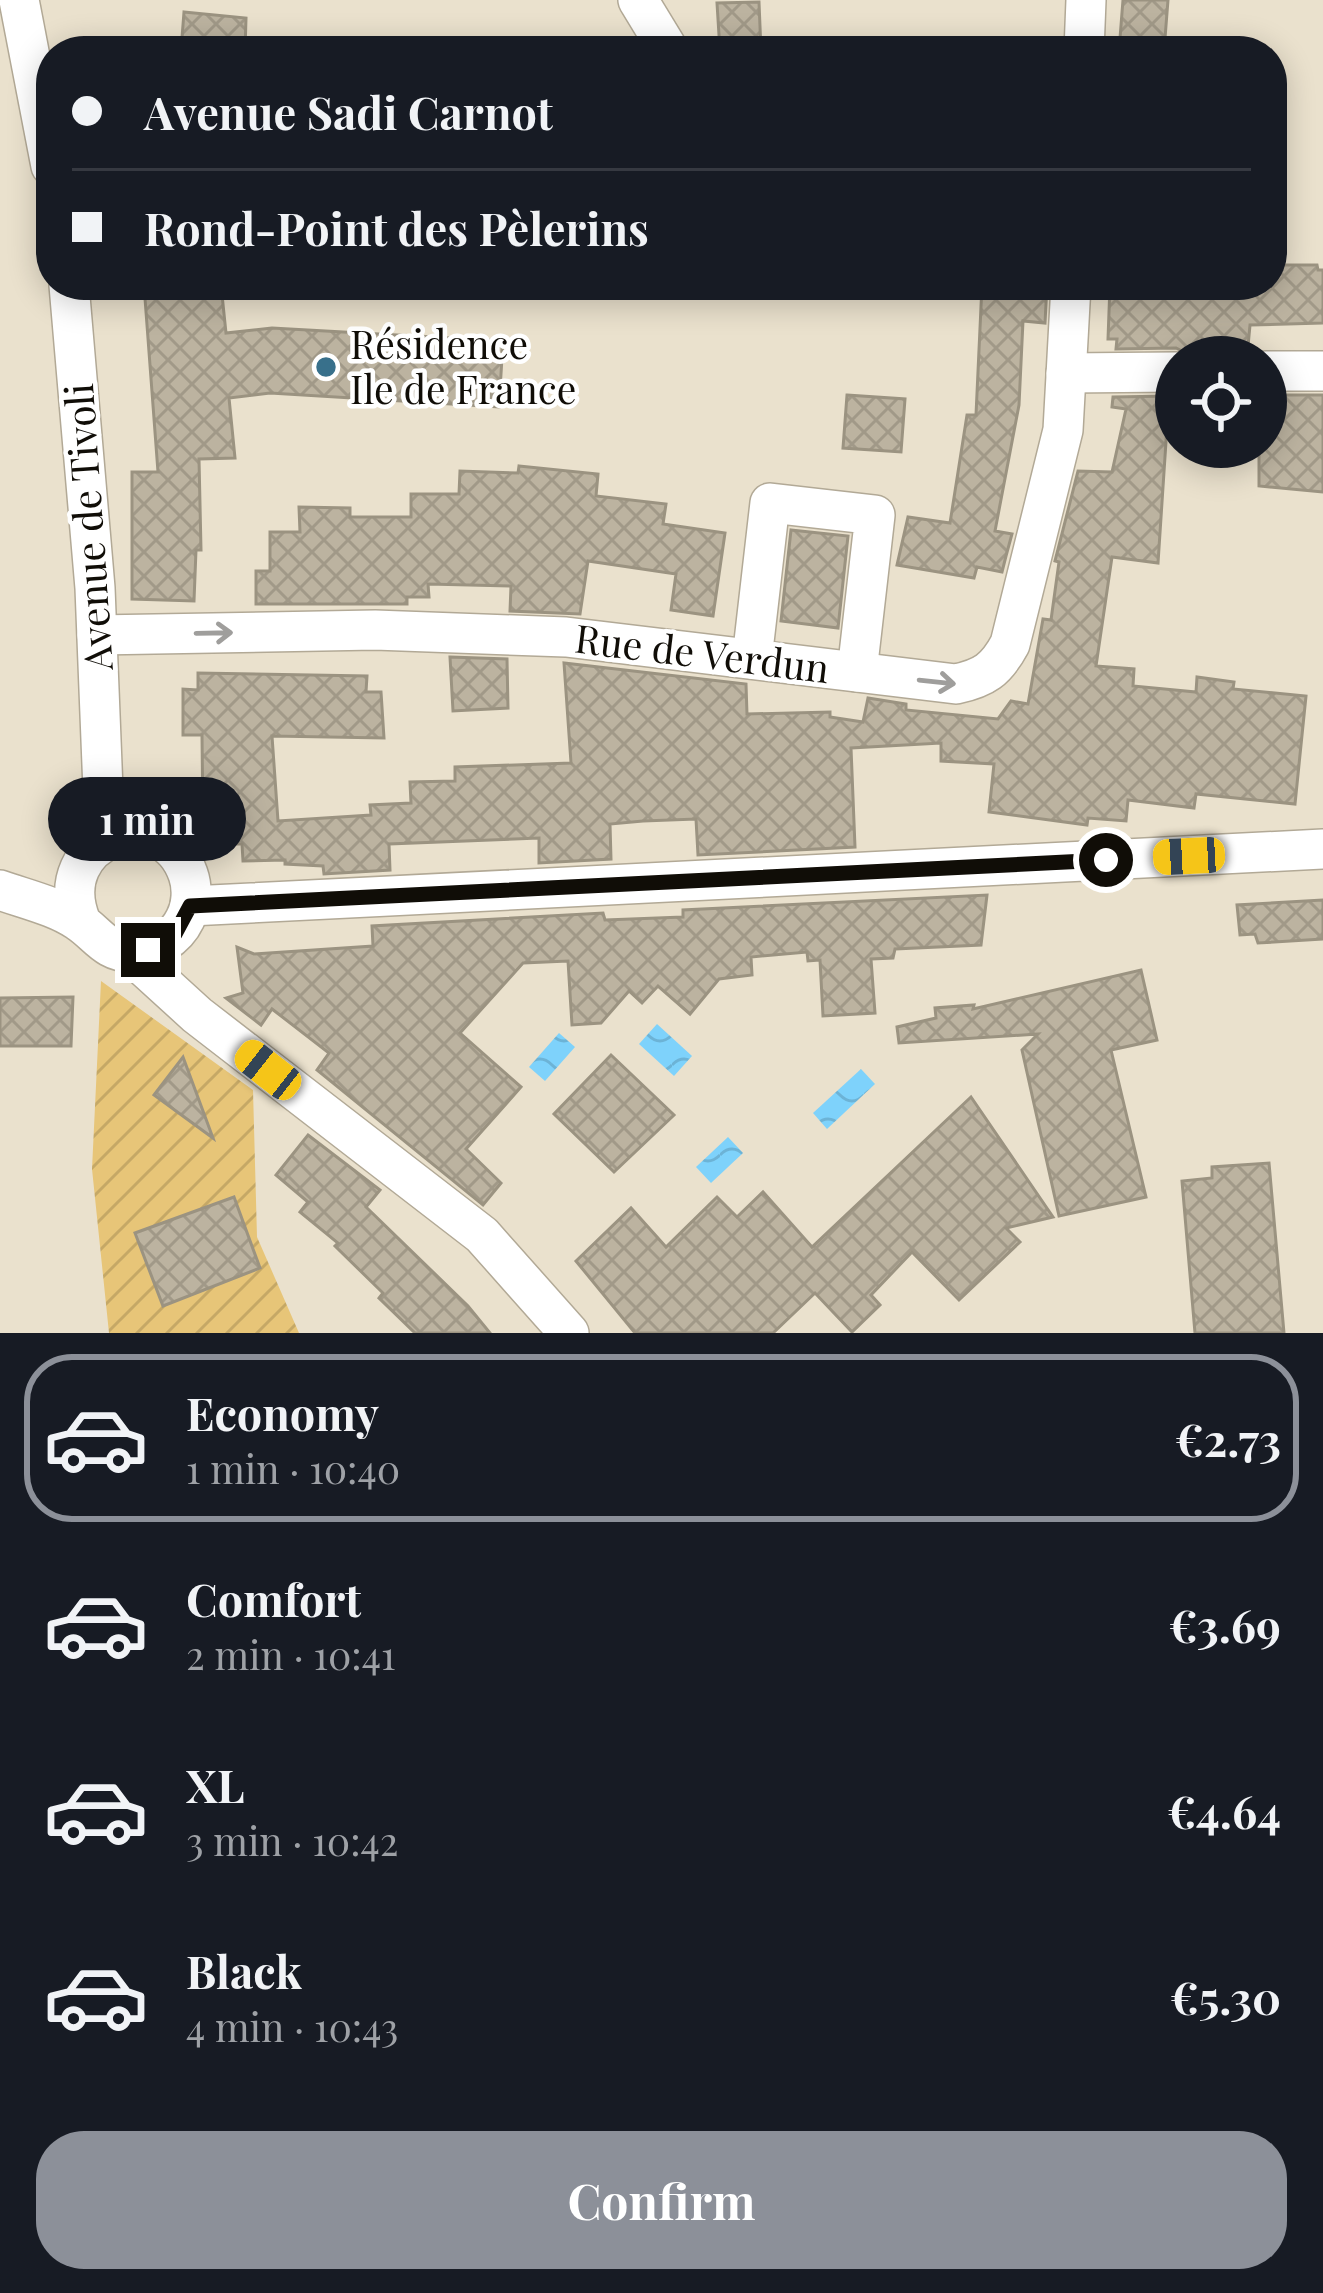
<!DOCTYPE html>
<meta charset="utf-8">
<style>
body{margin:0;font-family:"Playfair Display",serif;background:#242831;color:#f1f3f6;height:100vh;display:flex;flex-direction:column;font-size:45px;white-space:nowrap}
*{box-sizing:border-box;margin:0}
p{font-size:39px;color:#9ea1a6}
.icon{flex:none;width:66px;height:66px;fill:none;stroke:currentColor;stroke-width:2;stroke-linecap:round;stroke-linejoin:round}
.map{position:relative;height:1333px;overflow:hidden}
.drawer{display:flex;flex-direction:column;background:#171b24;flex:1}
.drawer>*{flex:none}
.guide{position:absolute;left:36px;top:36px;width:1251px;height:264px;border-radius:48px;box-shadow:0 6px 30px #0003;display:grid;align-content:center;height:264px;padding:0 36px;background:#171b24}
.controls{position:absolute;left:1155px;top:336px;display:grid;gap:24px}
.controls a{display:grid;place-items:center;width:132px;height:132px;border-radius:50%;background:#171b24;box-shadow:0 6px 30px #0003;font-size:60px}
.end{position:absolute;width:54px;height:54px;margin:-27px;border:15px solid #100d07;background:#fff;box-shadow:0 0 0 6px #fff}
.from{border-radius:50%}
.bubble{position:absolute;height:84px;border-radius:42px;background:#171b24;box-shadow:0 6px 30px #0003;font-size:39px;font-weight:700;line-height:84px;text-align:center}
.car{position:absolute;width:36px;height:72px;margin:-36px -18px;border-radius:15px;box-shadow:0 0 9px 3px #0007;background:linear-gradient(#f5c518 24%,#345 0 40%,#f5c518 0 76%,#345 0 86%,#f5c518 0)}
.guide b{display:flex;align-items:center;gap:42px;height:114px;font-size:45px}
.guide b+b{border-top:3px solid #363941}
.guide i{width:30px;height:30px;background:#f1f3f6}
ul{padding:21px 0 0;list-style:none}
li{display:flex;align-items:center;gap:36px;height:168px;margin:0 24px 18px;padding:0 12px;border:6px solid transparent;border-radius:48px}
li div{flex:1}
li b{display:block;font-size:45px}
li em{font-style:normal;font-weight:700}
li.on{border-color:#8c9099}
li>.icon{width:108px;height:108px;stroke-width:1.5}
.cta{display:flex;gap:24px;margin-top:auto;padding:24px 36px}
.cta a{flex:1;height:138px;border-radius:48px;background:#8c9099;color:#fff;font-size:48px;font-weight:700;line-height:138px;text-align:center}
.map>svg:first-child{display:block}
</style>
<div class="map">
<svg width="1323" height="1333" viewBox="0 0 1323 1333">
<defs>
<pattern id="garden-furrows" width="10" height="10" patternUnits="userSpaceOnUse" patternTransform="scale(3)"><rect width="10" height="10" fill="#e7c578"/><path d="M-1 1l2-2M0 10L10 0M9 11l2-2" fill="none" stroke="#c5a866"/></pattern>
<pattern id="water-waves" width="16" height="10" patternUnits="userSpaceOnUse" patternTransform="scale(3)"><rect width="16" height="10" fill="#7ed2fb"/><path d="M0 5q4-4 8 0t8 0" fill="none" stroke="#6cb3d6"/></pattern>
<pattern id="building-cross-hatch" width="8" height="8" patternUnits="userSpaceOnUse" patternTransform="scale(3)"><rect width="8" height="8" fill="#bcb3a0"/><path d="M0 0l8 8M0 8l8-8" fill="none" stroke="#a19988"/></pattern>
</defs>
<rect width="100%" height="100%" fill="#eae1cd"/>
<polygon fill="url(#garden-furrows)" points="101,981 253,1090 257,1237 299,1333 109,1333 92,1169"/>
<g fill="url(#water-waves)">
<polygon points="657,1024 692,1056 674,1076 639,1044"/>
<polygon points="559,1033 575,1047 545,1081 529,1067"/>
<polygon points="861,1069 875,1084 827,1129 813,1113"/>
<polygon points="728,1137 743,1153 711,1183 696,1167"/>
</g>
<g fill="url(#building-cross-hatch)" stroke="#9b9381" stroke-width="3">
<polygon points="1123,0 1168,0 1164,51 1119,51"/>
<polygon points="759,2 761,51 720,51 717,3"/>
<polygon points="184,12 246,18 245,51 181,51"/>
<polygon points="1272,265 1317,265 1318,270 1323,270 1323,323 1250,325 1247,357 1194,357 1176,348 1116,349 1117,339 1108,339 1110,285 1272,285"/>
<polygon points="144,285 221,285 226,333 272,328 503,341 499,407 270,393 229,398 235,458 199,459 201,550 196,550 194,601 132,599 132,472 158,472"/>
<polygon points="982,285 1047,285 1045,323 1023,321 1019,405 995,531 1012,534 1006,556 1002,572 977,567 974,578 897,565 908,517 950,523 967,415 976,415"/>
<polygon points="847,395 905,399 901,452 843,448"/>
<polygon points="1266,395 1323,395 1323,492 1259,486 1259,447 1266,447"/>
<polygon points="1169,396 1158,563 1112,557 1096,666 1134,669 1133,686 1196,692 1197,677 1234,682 1233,689 1306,696 1295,804 1196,794 1194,808 1128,800 1126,821 1088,818 1087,825 989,812 994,764 941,761 941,743 851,748 855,847 698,855 696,819 643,821 610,824 611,859 539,863 539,838 389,844 390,870 324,874 323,866 285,864 285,860 243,861 242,844 228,844 227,823 203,825 202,735 183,735 183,689 198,690 198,673 367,676 366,692 381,692 384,738 272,736 278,821 371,815 370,805 411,803 410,782 455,781 455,767 571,763 564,663 746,684 747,714 830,712 830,717 863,722 868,698 906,704 906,710 998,719 1011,701 1028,704 1043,619 1051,620 1059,562 1055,561 1078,471 1112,472 1126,409 1112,407 1113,397"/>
<polygon points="519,466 598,474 596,496 666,504 663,524 725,533 713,616 671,610 676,574 588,561 580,614 510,611 511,586 428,584 429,597 407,597 407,604 256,604 256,571 270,571 270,532 300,532 299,507 350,508 350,517 411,517 411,494 459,494 460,471 518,473"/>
<polygon points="791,530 848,536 838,628 781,621"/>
<polygon points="450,657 507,659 508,708 453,711"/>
<polygon points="987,895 981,945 895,949 893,958 871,959 875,1013 823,1016 820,960 808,961 807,952 751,957 752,975 719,979 690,1014 658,986 642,1003 629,991 601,1023 572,1025 568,961 523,963 460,1033 521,1087 466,1149 501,1183 483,1205 317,1070 329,1053 272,1009 261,1025 226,998 243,993 237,947 254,954 373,946 372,926 603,913 605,920 683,917 683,910"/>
<polygon points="1323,900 1323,939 1258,943 1255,934 1240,935 1237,905"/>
<polygon points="1141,970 1157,1040 1111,1050 1146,1197 1059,1216 1022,1050 1038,1034 899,1043 897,1027 936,1018 935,1008 974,1005 973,1009"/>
<polygon points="73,997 71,1046 0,1046 0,998"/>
<polygon points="611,1055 674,1115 614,1172 554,1114"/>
<polygon points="183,1057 213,1138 154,1095"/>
<polygon points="971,1097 1053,1217 1006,1228 1020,1242 959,1300 912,1252 871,1295 880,1305 852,1332 815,1293 773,1333 635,1333 576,1261 631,1208 666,1247 717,1197 737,1217 763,1192 812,1247"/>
<polygon points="308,1135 380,1190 366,1207 468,1306 490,1333 415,1333 379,1298 383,1293 335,1246 338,1243 300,1212 308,1202 276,1175"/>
<polygon points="1269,1163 1284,1333 1195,1333 1182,1181 1212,1178 1212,1167"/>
<polygon points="234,1197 260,1268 163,1306 135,1233"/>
</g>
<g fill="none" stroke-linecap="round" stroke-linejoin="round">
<defs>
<g id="minor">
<polyline points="19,0 51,166"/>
<polyline points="638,0 669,51"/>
<polyline points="1084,51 1086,0"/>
<polyline points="69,285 95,588 105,841"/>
<polyline points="1266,371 1323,371"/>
<polyline points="1066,373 1176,372"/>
<path d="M97,635L375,630L566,637L956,684C984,678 996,670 1010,644L1063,430L1071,285"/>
<polyline points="752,659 770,503 875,515 857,672"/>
<path d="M0,890C25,899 56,906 78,921C97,933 106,953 132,952C154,952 176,938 185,919C192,906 193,888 188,874C162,798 47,839 81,922"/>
<polyline points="190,906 1323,849"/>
<polyline points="129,953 197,1015 482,1235 569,1333"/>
</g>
</defs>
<use href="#minor" stroke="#b2a996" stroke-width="42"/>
<use href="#minor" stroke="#fff" stroke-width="39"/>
</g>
<defs><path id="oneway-shaft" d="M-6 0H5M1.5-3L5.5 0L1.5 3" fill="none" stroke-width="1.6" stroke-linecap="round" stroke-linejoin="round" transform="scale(3)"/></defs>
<g stroke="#9f9e9c">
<use href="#oneway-shaft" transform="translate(214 633) rotate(-1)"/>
<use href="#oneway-shaft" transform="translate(937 682) rotate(6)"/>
</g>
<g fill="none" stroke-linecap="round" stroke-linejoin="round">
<polyline stroke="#100d07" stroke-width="15" points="148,950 175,934 190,906 1106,860"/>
</g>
<circle fill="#38708b" stroke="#fff" stroke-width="4.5" cx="326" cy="367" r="12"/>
<g text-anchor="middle" stroke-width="9" stroke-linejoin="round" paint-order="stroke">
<g font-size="39" fill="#100d07" stroke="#fff" text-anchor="start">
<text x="350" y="359">Résidence<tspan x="350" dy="45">Ile de France</tspan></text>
</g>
<g font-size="39" fill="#100d07" stroke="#fff">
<text transform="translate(89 527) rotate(-94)" y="14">Avenue de Tivoli</text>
<text transform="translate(702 654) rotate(7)" y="14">Rue de Verdun</text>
</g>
</g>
</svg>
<div class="controls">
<a><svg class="icon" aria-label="locate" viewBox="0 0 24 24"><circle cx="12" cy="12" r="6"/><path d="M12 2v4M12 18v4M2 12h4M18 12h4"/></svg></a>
</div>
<i class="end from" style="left:1106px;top:860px"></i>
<i class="end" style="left:148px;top:950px"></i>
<div class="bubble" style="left:48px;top:777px;width:198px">1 min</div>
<i class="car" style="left:1189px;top:856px;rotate:267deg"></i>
<i class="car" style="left:268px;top:1070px;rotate:308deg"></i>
<div class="guide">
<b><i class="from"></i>Avenue Sadi Carnot</b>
<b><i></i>Rond-Point des Pèlerins</b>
</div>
</div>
<section class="drawer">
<ul>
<li class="on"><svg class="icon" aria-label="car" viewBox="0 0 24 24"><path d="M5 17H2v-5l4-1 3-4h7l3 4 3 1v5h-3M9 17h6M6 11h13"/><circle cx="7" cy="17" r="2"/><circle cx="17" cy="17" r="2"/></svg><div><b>Economy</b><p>1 min · 10:40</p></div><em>€2.73</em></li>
<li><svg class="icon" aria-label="car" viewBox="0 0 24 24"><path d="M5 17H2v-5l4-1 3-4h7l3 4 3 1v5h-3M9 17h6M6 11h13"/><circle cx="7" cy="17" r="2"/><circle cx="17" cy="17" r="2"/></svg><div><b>Comfort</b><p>2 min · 10:41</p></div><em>€3.69</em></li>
<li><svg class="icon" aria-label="car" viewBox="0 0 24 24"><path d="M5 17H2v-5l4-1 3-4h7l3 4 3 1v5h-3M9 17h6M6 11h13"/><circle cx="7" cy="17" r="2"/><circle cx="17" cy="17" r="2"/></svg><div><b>XL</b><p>3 min · 10:42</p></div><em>€4.64</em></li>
<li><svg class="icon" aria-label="car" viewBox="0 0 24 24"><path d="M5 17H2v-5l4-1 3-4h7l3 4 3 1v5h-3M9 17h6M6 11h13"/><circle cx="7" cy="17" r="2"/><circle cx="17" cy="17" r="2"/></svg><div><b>Black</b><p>4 min · 10:43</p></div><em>€5.30</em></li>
</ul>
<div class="cta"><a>Confirm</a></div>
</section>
